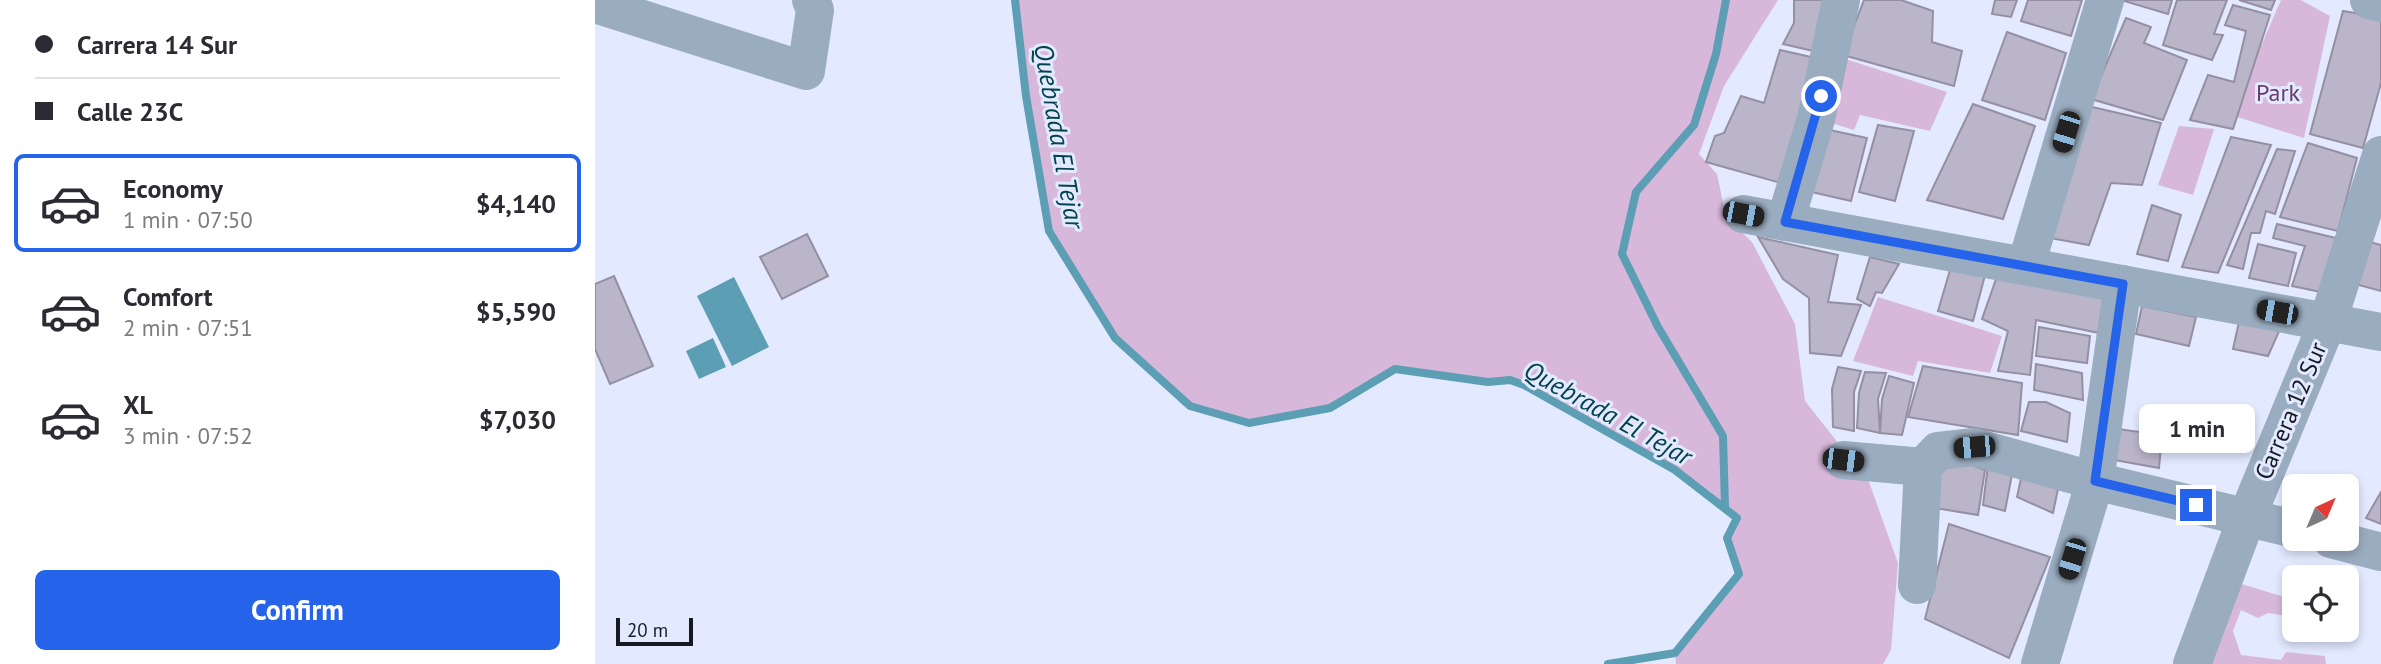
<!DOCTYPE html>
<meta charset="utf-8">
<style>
body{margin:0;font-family:"PT Sans",sans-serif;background:#f7f7f7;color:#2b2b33;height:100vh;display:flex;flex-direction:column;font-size:26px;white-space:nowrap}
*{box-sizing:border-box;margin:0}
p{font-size:23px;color:#7c7c81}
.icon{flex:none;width:38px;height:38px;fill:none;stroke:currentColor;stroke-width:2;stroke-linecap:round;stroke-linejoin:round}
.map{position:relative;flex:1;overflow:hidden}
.drawer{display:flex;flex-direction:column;background:#fff;width:595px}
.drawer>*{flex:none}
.guide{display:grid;align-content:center;height:154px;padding:0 35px;background:#fff}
.needle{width:46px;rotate:44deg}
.fabs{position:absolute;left:1687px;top:474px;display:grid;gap:14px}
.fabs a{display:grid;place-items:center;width:77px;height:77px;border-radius:10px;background:#fff;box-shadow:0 4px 10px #0003;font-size:35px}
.scale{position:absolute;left:21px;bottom:18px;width:77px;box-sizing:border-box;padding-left:7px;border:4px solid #171a21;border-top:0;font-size:19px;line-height:24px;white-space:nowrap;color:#171a21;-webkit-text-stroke:5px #e3eaff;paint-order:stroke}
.end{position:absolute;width:32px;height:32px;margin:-16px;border:9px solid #2563eb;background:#fff;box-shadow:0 0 0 4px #fff}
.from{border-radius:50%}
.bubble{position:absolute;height:49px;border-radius:10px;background:#fff;box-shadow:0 4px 10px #0003;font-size:23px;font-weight:700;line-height:49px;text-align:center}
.car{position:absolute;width:21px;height:42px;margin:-21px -10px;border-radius:9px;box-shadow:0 0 5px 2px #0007;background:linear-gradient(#222 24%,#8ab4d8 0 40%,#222 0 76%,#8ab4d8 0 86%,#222 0)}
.guide b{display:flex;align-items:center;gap:24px;height:66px;font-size:26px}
.guide b+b{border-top:2px solid #e1e1e2}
.guide i{width:18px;height:18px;background:#2b2b33}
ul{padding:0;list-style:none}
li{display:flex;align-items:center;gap:21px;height:98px;margin:0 14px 10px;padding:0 21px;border:4px solid transparent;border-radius:10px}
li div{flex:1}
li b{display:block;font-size:26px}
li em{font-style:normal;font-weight:700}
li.current{border-color:#2563eb}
li>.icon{width:63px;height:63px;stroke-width:1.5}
.cta{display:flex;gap:14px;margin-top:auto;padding:14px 35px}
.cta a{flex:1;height:80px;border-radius:10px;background:#2563eb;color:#fff;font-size:28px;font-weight:700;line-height:80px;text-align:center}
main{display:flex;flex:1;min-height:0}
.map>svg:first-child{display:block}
</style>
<main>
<section class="drawer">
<div class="guide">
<b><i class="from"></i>Carrera 14 Sur</b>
<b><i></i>Calle 23C</b>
</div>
<ul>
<li class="current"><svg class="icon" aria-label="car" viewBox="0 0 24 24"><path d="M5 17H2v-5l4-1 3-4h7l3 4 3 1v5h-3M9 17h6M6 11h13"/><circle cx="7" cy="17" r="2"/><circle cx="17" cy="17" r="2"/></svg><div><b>Economy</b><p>1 min · 07:50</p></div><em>$4,140</em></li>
<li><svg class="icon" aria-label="car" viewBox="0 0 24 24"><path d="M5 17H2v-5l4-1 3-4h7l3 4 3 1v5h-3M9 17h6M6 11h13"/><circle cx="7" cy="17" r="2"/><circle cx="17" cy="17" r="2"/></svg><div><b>Comfort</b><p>2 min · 07:51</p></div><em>$5,590</em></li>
<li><svg class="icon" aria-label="car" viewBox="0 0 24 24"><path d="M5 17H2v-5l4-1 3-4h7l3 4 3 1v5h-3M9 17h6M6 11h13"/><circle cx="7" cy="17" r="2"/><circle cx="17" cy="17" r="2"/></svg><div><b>XL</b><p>3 min · 07:52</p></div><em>$7,030</em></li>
</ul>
<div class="cta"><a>Confirm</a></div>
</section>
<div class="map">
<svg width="1786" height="664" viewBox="0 0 1786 664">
<rect width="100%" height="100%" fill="#e3eaff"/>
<g fill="#d7b8da">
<polygon points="420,0 1183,0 1129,86 1104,154 1122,174 1131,217 1157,242 1200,324 1210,401 1274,482 1303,563 1296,650 1288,664 1081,664 1080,653 1144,574 1134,544 1142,518 1080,470 929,385 915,380 893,382 800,369 735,408 654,423 595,406 520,338 454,231 431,96"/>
<polygon points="1686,0 1706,0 1735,16 1709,138 1636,115"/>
<polygon points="1251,59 1352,92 1335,131 1265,115 1259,130 1230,121"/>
<polygon points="1584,126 1619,129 1598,195 1563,185"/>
<polygon points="1283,297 1407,336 1395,373 1323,361 1318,376 1258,361"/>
<polygon points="1634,580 1699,600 1699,617 1673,613 1663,618 1646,610 1638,631 1646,655 1686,660 1691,652 1730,656 1731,664 1602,664"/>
</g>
<g fill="#5c9eb4">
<polygon points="139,277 174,347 137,366 102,296"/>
<polygon points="118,338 131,367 104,379 91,351"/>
</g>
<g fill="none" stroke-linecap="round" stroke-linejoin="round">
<g stroke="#5c9eb4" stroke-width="8">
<polyline points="420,0 431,96 454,231 520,338 595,406 654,423 735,408 800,369 893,382 915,380 929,385 1080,470 1142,518 1132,538 1144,574 1080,653 1013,664"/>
<polyline points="1130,507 1128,436 1063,327 1027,254 1041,192 1099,125 1121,54 1131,0"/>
</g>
</g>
<g fill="#bbb5ca" stroke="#948fa2" stroke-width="2">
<polygon points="1199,0 1235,0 1227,53 1188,44 1199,23"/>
<polygon points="1269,0 1306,0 1338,11 1337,42 1367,51 1359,86 1248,55"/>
<polygon points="1400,0 1422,0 1416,17 1397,14"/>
<polygon points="1433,0 1487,0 1476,36 1426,21"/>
<polygon points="1526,0 1577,0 1573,14"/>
<polygon points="1582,0 1632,0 1619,34 1628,35 1617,60 1568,45"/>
<polygon points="1644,0 1680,0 1676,10"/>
<polygon points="1638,5 1675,15 1638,129 1595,120 1613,75 1639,82 1651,31 1630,25"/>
<polygon points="1748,11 1786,17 1786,83 1768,148 1715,134"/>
<polygon points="1531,18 1556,27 1549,43 1592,60 1568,120 1496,99"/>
<polygon points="1412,32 1471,53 1450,120 1387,100"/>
<polygon points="1185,50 1225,59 1186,183 1111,162 1120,136 1129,133 1146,96 1169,103"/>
<polygon points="1378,104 1440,126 1408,219 1332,200"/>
<polygon points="1493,106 1566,123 1547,185 1516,183 1494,245 1455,238"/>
<polygon points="1283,125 1319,131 1300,201 1264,192"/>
<polygon points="1230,129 1272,138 1256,201 1208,190"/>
<polygon points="1636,137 1676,145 1623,273 1587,267"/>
<polygon points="1713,143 1762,158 1743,231 1685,217"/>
<polygon points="1682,149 1700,151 1680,214 1671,211 1665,233 1656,233 1648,269 1632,265"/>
<polygon points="1557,205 1586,215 1573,261 1542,254"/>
<polygon points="1682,224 1741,238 1726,292 1697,286 1710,246 1678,238"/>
<polygon points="212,234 233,276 187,299 165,257"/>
<polygon points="1163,237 1243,255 1233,302 1266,305 1246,356 1215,353 1214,298 1188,279"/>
<polygon points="1764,239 1786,245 1786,291 1753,282"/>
<polygon points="1663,244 1701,253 1693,286 1654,278"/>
<polygon points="1275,257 1304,264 1287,293 1281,292 1275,306 1262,299"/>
<polygon points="1406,265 1510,290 1504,333 1441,320 1435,375 1403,371 1413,331 1387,319"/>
<polygon points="1355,270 1390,275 1378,321 1343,311"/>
<polygon points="19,276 58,366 15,384 0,349 0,284"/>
<polygon points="1547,306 1601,317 1594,346 1541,334"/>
<polygon points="1644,322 1685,329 1673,356 1638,349"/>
<polygon points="1444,327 1495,336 1492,363 1441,356"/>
<polygon points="1441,364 1487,373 1488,400 1439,390"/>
<polygon points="1328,366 1427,383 1423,435 1313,417"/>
<polygon points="1243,367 1266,371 1259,392 1259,431 1238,427 1237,389"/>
<polygon points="1270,372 1291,373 1283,399 1285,433 1262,428 1264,393"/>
<polygon points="1294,376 1319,383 1307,435 1285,433 1287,399"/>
<polygon points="1434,402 1451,402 1475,413 1472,442 1426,431"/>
<polygon points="1523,429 1567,435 1564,468 1519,460"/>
<polygon points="1394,457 1419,464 1410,511 1388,505"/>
<polygon points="1344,462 1372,463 1390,470 1383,515 1334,507"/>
<polygon points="1427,474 1464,484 1458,513 1422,497"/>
<polygon points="1786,492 1786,524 1771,518"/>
<polygon points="1354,524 1455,557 1414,658 1330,619"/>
</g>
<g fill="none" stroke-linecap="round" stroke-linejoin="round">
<g stroke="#9aacbf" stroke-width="38">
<polyline points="1774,0 1786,3"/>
<polyline points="0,4 211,71 220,10 216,0"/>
<polyline points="1148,214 1786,332"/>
<polyline points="1190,222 1221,119 1246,0"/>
<polyline points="1431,265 1510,0"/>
<polyline points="1248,460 1328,467 1343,451 1379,447 1500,481 1699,529"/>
<polyline points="1736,539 1786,552"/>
<polyline points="1322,585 1328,467"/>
<polyline points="1445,664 1500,481 1528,284"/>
<polyline points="1597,664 1652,517 1733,321 1786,155"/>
</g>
</g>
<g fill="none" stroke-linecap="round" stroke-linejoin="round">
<polyline stroke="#2563eb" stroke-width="9" points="1226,96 1190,222 1528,284 1500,481 1601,505"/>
</g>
<g text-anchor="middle" stroke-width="6" stroke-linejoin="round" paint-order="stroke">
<g font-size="24" fill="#6a3970" stroke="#e3eaff">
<text x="1683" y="101">Park</text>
</g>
<g font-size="24" fill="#171a21" stroke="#e3eaff">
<text transform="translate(1696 411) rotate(-67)" y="8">Carrera 12 Sur</text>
</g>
<g font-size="26" font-style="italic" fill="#044252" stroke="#e3eaff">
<text transform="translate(464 136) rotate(80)" y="9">Quebrada El Tejar</text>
<text transform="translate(1013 413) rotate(29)" y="9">Quebrada El Tejar</text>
</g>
</g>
</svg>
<div class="fabs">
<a><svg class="needle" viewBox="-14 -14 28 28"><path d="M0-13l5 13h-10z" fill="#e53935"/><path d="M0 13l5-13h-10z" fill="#7c7c81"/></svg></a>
<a><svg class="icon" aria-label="locate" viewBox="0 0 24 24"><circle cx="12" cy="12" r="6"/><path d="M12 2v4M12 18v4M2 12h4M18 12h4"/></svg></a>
</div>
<div class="scale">20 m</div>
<i class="end from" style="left:1226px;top:96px"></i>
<i class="end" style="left:1601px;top:505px"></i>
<div class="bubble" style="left:1544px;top:404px;width:116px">1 min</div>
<i class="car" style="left:1471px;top:132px;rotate:197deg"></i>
<i class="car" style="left:1148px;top:214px;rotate:101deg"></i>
<i class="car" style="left:1682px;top:312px;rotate:280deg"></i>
<i class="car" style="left:1379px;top:447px;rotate:265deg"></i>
<i class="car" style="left:1248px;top:460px;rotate:97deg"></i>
<i class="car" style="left:1477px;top:559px;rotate:197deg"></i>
</div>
</main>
